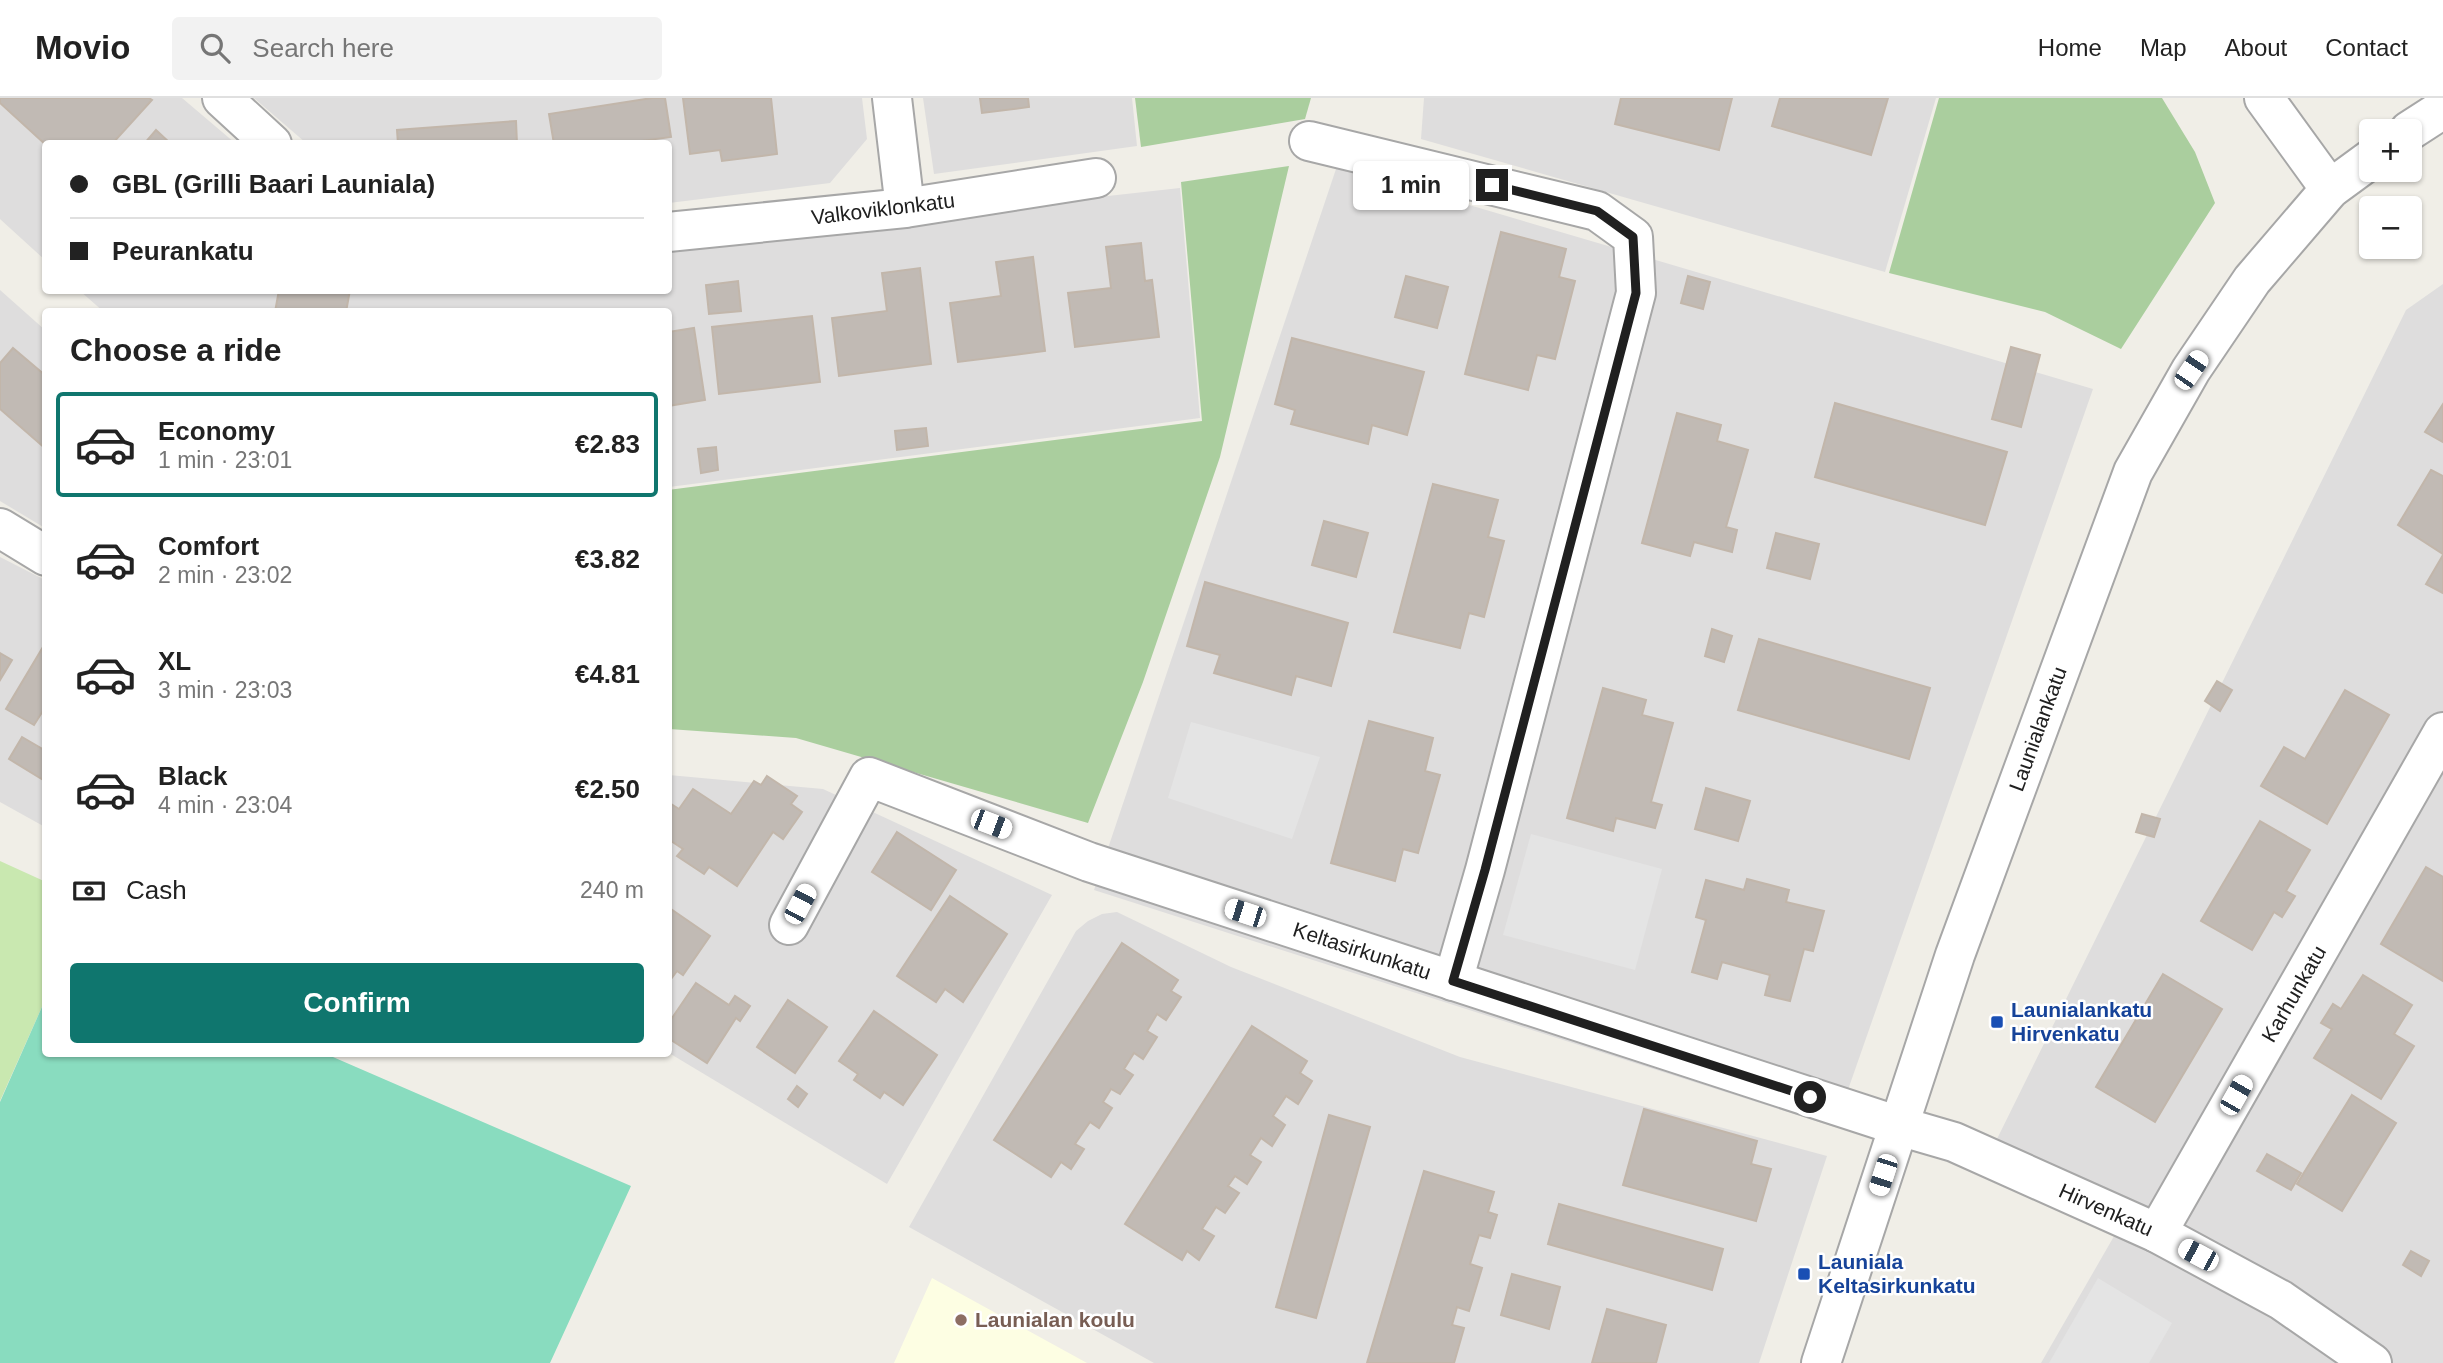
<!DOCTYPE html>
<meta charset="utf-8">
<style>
body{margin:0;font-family:Helvetica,sans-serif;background:#f2f2f2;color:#222;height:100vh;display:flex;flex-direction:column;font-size:26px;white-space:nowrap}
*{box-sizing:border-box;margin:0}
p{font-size:23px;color:#767676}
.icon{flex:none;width:38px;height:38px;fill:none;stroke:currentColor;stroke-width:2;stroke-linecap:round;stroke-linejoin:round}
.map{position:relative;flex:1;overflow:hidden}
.panel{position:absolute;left:42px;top:210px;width:630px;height:749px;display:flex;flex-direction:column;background:#fff;border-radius:7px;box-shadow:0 2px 5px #0004}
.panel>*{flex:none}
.guide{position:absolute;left:42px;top:42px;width:630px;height:154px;border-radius:7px;box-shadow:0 2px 5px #0004;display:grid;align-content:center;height:154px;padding:0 28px;background:#fff}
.tools{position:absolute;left:2359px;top:21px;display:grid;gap:14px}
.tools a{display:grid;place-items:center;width:63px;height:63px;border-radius:7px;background:#fff;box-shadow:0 2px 5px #0004;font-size:35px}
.end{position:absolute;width:32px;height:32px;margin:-16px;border:9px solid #202020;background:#fff;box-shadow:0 0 0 4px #fff}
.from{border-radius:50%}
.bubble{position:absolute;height:49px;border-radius:7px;background:#fff;box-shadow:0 2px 5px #0004;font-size:23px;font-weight:700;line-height:49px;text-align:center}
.car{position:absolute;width:21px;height:42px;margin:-21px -10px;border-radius:9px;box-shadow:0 0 5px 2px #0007;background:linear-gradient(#fff 24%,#345 0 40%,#fff 0 76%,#345 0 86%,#fff 0)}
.guide b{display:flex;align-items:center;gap:24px;height:66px;font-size:26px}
.guide b+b{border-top:2px solid #e0e0e0}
.guide i{width:18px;height:18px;background:#222}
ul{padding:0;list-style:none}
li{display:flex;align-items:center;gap:21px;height:105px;margin:0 14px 10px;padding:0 14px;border:4px solid transparent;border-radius:7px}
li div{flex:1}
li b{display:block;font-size:26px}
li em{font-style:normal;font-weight:700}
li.selected{border-color:#0f766e}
li>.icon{width:63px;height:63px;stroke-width:1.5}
h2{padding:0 28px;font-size:32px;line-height:84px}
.pay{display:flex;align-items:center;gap:18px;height:77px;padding:0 28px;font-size:26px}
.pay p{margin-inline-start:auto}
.action{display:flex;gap:14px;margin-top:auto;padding:14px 28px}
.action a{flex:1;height:80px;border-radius:7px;background:#0f766e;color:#fff;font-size:28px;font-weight:700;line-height:80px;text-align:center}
header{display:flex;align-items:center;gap:42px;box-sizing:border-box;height:98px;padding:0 35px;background:#fff;border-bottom:2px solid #e0e0e0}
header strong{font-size:33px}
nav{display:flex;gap:38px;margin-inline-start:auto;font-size:24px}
.search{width:490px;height:63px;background:#f2f2f2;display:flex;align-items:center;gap:18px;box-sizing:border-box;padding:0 24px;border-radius:7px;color:#767676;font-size:26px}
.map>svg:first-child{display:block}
</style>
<header>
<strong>Movio</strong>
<div class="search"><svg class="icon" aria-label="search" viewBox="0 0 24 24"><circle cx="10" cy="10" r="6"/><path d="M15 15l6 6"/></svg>Search here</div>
<nav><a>Home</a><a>Map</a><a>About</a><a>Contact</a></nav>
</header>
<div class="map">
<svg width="2443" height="1265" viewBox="0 0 2443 1265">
<rect width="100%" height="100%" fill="#f0eee7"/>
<g fill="#dedddd">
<polygon points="0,0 182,0 235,45 46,46 45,162 0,121"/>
<polygon points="254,0 862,0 867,41 830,85 669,105 668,46 306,45"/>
<polygon points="923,0 1132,0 1137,48 934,76"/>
<polygon points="1424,0 1936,0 1885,174 1421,41"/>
<polygon points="1337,68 2093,291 1835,1029 1094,792"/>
<polygon points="1180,90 1200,320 669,389 668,214 104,214 80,193 668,192 669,147"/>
<polygon points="2443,186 2443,1265 2041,1265 2132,1107 1997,1041 2406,212"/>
<polygon points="0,192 45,232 45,430 0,403"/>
<polygon points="0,459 45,482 45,729 0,704"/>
<polygon points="669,677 823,691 1052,797 887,1086 669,955"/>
<polygon points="1117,814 1231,869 1460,959 1827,1058 1759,1265 1154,1265 909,1129 1076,833 1088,823 1102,816"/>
</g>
<polygon fill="#fdfee3" points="932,1180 1087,1265 894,1265"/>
<polygon fill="#c9e8b0" points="0,763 46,784 45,902 0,1003"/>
<g fill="#aace9e">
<polygon points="1135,0 1311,0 1305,21 1141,49"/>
<polygon points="1939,0 2162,0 2195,54 2215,105 2121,251 2045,214 1889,175"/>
<polygon points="1289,68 1220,359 1143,584 1088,725 796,640 669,631 668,392 1202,323 1181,84"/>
</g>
<polygon fill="#89dcbf" points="45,902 46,956 326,956 631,1088 550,1265 0,1265 0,1004"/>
<g fill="#e4e4e4">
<polygon points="1191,624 1320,659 1292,741 1168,700"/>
<polygon points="1531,736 1662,771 1635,872 1503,837"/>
<polygon points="2098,1180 2172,1225 2149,1265 2049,1265"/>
</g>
<g fill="#c1bab4" stroke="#c2b6aa" stroke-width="2">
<polygon points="0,0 149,0 152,2 112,46 46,47 0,5"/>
<polygon points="652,0 665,0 671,39 641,43 642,46 554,46 549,16"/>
<polygon points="683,0 771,0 777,56 722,63 720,52 690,56"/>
<polygon points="980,0 1028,0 1029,9 982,15"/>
<polygon points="1621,0 1732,0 1719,52 1615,26"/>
<polygon points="1780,0 1888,0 1871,57 1772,28"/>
<polygon points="516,23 517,46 398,46 397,32"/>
<polygon points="156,32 171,46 144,46"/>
<polygon points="1501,134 1566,151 1559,179 1575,183 1555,261 1537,257 1528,292 1465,276"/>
<polygon points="1141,145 1145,183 1152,182 1159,239 1075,249 1068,195 1111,190 1106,149"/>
<polygon points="1033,159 1045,253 958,264 950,205 1001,198 996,164"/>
<polygon points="920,170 931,266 839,278 832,220 887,213 882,175"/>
<polygon points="1406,178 1448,189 1437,230 1395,219"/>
<polygon points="1688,178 1710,184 1703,211 1681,205"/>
<polygon points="738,183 741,213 709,216 706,187"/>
<polygon points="279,192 350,192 346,214 275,214"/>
<polygon points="812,218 820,284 719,296 712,229"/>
<polygon points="694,230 705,302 668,308 668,234"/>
<polygon points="1292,240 1424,274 1407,337 1372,327 1368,346 1291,326 1295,312 1275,306"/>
<polygon points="2011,249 2040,257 2021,329 1992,321"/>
<polygon points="13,250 46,278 46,351 0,311 0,265"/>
<polygon points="1835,305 2007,354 1985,427 1815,379"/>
<polygon points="2443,306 2443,344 2425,334"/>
<polygon points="1677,315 1721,327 1717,343 1748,352 1726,429 1737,432 1732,454 1694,444 1690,458 1642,445"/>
<polygon points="926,330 928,348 897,352 895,333"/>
<polygon points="716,349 718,372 701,375 698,351"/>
<polygon points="2431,372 2443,378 2443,456 2398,427"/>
<polygon points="1433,386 1498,402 1488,439 1504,443 1484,519 1469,515 1460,550 1394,534"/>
<polygon points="1324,423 1368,435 1356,479 1312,467"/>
<polygon points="1776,435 1819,446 1810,481 1767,470"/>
<polygon points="2443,457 2443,495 2426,486"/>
<polygon points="1205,484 1348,525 1331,588 1296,578 1291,597 1214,575 1220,557 1187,548"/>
<polygon points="1712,531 1732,538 1724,564 1705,558"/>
<polygon points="1759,541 1930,590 1909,661 1738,612"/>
<polygon points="46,544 46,608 34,627 6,611"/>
<polygon points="0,555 12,562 0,582"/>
<polygon points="2217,583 2232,592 2220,613 2205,603"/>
<polygon points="1603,590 1646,602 1642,617 1673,625 1651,704 1662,707 1655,730 1616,720 1613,733 1567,720"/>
<polygon points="2345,592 2389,617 2327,726 2261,688 2284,649 2305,661"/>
<polygon points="1369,623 1433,640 1425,673 1440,677 1418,755 1403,751 1395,783 1331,765"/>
<polygon points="22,639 46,653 45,683 9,661"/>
<polygon points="767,678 797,698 791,706 802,714 783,741 773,734 737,788 709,769 704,776 677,758 683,751 668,741 668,704 679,711 693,691 731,716 754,683 761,687"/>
<polygon points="1706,690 1750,703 1738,743 1695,731"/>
<polygon points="2142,716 2160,721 2154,739 2136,734"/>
<polygon points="2260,723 2310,752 2286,793 2295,798 2282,819 2274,814 2252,852 2201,823"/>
<polygon points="897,734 956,772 931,812 872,774"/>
<polygon points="2426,769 2443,779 2443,883 2381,846"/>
<polygon points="1747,781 1789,792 1786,804 1824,813 1813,853 1804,851 1790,903 1765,897 1770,877 1722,864 1717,881 1692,874 1706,822 1696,819 1706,782 1744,792"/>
<polygon points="950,798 1007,836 963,904 945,891 936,904 897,878"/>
<polygon points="668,809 710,838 683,877 677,873 668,885"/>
<polygon points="1122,845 1178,882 1171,893 1181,899 1166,922 1157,916 1147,933 1157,939 1143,961 1134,955 1124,971 1133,977 1120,996 1111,991 1103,1004 1112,1010 1099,1030 1090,1024 1075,1046 1084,1051 1071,1071 1061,1064 1051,1079 994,1042"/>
<polygon points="2163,876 2222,911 2155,1024 2096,989"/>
<polygon points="2363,877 2412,907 2394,936 2414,948 2381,1001 2314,960 2332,931 2321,925 2333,906 2341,911"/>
<polygon points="696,885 729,907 735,898 750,908 740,923 736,920 707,965 668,940 668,926"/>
<polygon points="788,902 827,929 795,975 757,949"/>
<polygon points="874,913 937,957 903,1007 884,994 880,1000 854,982 858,976 839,963"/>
<polygon points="1252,928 1307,963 1300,975 1312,983 1298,1006 1286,998 1273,1018 1285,1027 1272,1048 1261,1040 1250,1057 1261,1064 1247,1086 1235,1078 1228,1088 1239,1095 1225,1115 1216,1109 1202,1131 1214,1138 1199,1162 1187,1153 1182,1162 1125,1126"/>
<polygon points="797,988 807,996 798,1009 788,1001"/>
<polygon points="2352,997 2396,1025 2342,1113 2297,1086"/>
<polygon points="1644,1011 1757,1043 1751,1066 1771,1071 1756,1123 1623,1087"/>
<polygon points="1329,1017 1370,1029 1316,1220 1276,1209"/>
<polygon points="2267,1056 2301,1075 2291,1092 2257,1073"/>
<polygon points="1424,1073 1494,1094 1488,1114 1497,1117 1490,1140 1479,1137 1470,1166 1482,1170 1469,1213 1457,1209 1452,1227 1464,1230 1454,1265 1367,1265"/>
<polygon points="1559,1106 1723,1151 1712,1192 1548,1146"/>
<polygon points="2411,1153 2429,1163 2421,1178 2403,1167"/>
<polygon points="1512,1176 1560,1189 1549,1231 1501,1217"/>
<polygon points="1607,1211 1666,1227 1656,1265 1592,1265"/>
</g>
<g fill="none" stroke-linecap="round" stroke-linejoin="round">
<defs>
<g id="minor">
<polyline points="222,0 272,46"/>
<polyline points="892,0 905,110"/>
<polyline points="2264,0 2330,91"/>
<polyline points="2409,33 2443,11"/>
<polyline points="1309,43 1597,113 1633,139 1636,195 1485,772 1453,883"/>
<polyline points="668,134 905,110 1096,80"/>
<polyline points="0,430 46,458"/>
<polyline points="789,827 869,679 1089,764 1899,1028 1954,1044 2157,1135 2281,1202 2372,1265"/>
<polyline points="2157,1135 2443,634"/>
<polyline points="1821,1265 1955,857 2133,374 2191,272 2252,182 2330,91 2371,61"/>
</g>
</defs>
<use href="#minor" stroke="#a7a7a7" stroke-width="42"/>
<use href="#minor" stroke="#fff" stroke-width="38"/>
</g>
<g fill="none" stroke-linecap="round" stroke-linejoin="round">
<polyline stroke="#202020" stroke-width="9" points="1492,87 1597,113 1633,139 1636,195 1485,772 1453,883 1810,999"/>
</g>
<g fill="#1a4fb4" stroke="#fff" stroke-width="2.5">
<rect x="1990" y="917" width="14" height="14" rx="3.5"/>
<rect x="1797" y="1169" width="14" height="14" rx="3.5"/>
</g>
<circle fill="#8d6e63" stroke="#fff" stroke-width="2.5" cx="961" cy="1222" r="7"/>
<g text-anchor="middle" stroke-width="5" stroke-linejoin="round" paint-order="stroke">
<g font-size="21" fill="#202020" stroke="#fff">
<text transform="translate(883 111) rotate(-7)" y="7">Valkoviklonkatu</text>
<text transform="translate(2038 631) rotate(-70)" y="7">Launialankatu</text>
<text transform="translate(1362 853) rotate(18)" y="7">Keltasirkunkatu</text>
<text transform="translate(2294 896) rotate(-60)" y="7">Karhunkatu</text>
<text transform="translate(2106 1112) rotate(24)" y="7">Hirvenkatu</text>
</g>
<g font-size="21" font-weight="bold" fill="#164399" stroke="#fff" text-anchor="start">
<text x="2011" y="919">Launialankatu<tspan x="2011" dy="24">Hirvenkatu</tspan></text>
<text x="1818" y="1171">Launiala<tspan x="1818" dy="24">Keltasirkunkatu</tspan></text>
</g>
<g font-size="21" font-weight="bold" fill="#785e54" stroke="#fff" text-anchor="start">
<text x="975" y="1229">Launialan koulu</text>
</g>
</g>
</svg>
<div class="tools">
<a>+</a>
<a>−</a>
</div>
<i class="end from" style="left:1810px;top:999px"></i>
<i class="end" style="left:1492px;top:87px"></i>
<div class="bubble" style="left:1353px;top:63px;width:116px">1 min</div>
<i class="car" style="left:2191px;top:272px;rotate:34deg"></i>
<i class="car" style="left:991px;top:726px;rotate:111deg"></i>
<i class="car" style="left:800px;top:806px;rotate:28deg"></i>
<i class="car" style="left:1245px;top:815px;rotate:288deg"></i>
<i class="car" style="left:2236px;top:997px;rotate:30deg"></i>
<i class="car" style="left:1883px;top:1077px;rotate:198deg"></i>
<i class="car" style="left:2198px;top:1157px;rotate:298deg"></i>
<div class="guide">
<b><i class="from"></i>GBL (Grilli Baari Launiala)</b>
<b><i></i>Peurankatu</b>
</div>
<section class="panel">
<h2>Choose a ride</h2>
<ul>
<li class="selected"><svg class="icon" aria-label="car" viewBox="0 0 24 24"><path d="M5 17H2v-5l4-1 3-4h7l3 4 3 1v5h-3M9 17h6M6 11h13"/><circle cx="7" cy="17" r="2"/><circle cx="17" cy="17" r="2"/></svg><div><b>Economy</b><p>1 min · 23:01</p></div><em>€2.83</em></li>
<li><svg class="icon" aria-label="car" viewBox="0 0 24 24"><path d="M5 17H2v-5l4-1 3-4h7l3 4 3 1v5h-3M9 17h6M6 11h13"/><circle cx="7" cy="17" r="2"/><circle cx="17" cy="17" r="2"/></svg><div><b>Comfort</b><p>2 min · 23:02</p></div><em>€3.82</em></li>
<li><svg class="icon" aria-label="car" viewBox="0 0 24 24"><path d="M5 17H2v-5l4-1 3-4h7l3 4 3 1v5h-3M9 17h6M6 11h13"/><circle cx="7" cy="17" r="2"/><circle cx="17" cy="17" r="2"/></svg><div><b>XL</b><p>3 min · 23:03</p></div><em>€4.81</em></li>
<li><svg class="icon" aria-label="car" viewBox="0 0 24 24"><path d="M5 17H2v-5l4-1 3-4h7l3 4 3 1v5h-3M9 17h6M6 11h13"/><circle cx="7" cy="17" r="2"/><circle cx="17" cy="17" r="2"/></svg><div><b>Black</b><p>4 min · 23:04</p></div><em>€2.50</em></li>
</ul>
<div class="pay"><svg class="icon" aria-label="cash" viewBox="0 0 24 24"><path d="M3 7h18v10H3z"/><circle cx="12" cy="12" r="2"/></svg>Cash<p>240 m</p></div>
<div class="action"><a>Confirm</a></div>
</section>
</div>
